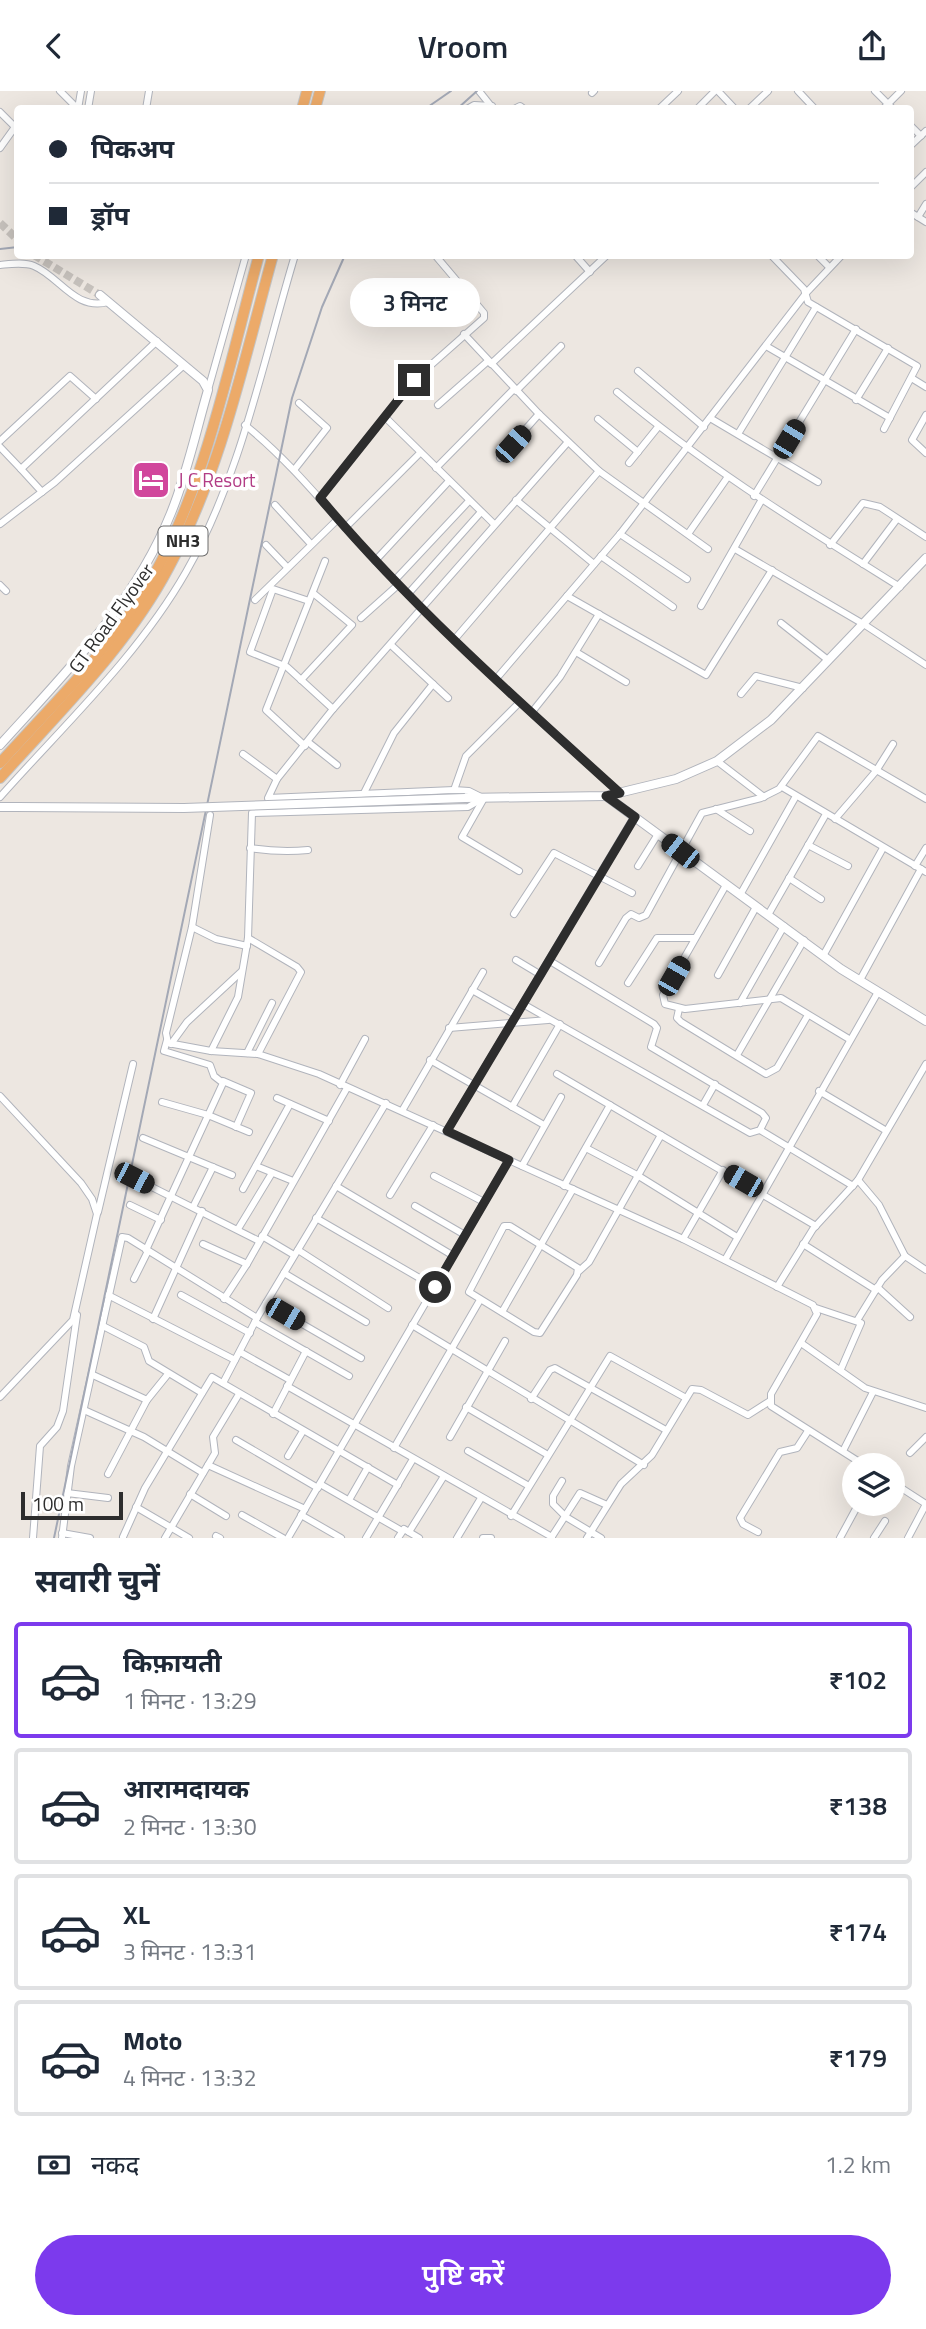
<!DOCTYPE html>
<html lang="hi">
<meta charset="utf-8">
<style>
body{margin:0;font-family:"Titillium Web","Noto Sans Devanagari",sans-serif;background:#f6f6f7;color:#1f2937;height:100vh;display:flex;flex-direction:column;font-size:26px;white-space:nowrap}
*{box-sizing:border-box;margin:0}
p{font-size:23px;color:#747a83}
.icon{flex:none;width:38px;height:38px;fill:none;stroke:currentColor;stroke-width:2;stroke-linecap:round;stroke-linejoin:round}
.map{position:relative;height:1447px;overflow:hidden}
.details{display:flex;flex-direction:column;background:#fff;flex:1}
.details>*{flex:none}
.banner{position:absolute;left:14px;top:14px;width:900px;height:154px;border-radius:7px;box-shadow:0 7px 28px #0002;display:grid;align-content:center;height:154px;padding:0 35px;background:#fff}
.controls{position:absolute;left:842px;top:1362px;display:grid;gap:14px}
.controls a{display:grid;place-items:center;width:63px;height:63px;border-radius:50%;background:#fff;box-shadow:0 7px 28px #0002;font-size:35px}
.scale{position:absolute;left:21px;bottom:18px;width:102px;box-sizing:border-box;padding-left:7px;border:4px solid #2d2d2d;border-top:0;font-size:19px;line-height:24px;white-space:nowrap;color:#2d2d2d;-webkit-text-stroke:5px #fff;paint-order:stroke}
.end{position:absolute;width:32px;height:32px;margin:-16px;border:9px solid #2d2d2d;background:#fff;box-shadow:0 0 0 4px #fff}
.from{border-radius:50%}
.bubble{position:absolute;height:49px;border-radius:24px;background:#fff;box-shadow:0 7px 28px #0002;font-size:23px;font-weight:600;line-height:49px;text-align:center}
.car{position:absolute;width:21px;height:42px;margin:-21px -10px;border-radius:9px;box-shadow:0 0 5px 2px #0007;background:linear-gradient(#222 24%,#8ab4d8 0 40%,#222 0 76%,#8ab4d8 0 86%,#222 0)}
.banner b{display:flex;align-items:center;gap:24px;height:66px;font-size:26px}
.banner b+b{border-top:2px solid #e0e1e3}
.banner i{width:18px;height:18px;background:#1f2937}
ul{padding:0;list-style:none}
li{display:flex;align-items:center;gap:21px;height:116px;margin:0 14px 10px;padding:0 21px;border:4px solid #e0e1e3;border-radius:7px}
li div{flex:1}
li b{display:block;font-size:26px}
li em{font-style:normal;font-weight:600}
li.on{border-color:#7c3aed}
li>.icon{width:63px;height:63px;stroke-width:1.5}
h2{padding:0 35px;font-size:32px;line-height:84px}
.pay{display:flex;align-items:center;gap:18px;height:77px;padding:0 35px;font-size:26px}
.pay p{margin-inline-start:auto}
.cta{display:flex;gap:14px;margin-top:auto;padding:14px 35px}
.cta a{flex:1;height:80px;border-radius:42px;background:#7c3aed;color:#fff;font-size:28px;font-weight:600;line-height:80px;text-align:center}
header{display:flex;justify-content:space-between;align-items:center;height:91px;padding:0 35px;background:#fff;font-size:32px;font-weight:600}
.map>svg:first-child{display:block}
</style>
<header><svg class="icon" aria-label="back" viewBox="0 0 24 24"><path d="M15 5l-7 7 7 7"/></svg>Vroom<svg class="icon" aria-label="share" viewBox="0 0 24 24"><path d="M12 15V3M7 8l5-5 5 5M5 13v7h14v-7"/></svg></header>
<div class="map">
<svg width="926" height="1447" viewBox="0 0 926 1447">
<rect width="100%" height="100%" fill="#ede7e1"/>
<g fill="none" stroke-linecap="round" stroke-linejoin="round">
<g stroke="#c7c2bd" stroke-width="8" stroke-dasharray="8 4" stroke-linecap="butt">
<polyline points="0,132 18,149"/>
<polyline points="34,164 100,204"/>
</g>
<defs>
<g id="minor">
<polyline points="60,0 78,18"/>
<polyline points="479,0 491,15"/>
<polyline points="718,0 735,18"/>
<polyline points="798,0 815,18"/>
<polyline points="875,0 893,18"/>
<polyline points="592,2 594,0"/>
<polyline points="78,18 81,0"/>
<polyline points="88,18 91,0"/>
<polyline points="146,18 149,0"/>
<polyline points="467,18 474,14 492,15"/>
<polyline points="514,18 520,15 524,18"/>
<polyline points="659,18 678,0"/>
<polyline points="697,18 715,0"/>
<polyline points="749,18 768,0"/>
<polyline points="883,18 901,0"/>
<polyline points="0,21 16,37"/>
<polyline points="910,34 921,45"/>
<polyline points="910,55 926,40"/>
<polyline points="0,57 15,36"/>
<polyline points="910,97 926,81"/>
<polyline points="910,121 926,131"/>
<polyline points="918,126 926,113"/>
<polyline points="575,164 590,181"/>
<polyline points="771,164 804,198 808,211 917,275 884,338"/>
<polyline points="817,164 829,176"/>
<path d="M0,174C11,173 24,171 34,175C60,186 75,220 108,211"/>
<polyline points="464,243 539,323 599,380 708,458"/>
<polyline points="766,255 890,327"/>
<polyline points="491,273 607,164"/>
<polyline points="638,280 704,336"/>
<polyline points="913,288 926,296"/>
<polyline points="208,299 246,164"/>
<polyline points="516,300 561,255"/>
<path d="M617,301C706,376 801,434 900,496"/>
<polyline points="856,309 888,257"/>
<polyline points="438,314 488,270"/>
<polyline points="926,324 912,349 926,362"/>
<polyline points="385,326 494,433"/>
<polyline points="710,327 818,391"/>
<polyline points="598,328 638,361"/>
<path d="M245,334C300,378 342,437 392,487C465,562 542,632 620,702"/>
<polyline points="738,343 816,216"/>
<polyline points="0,350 70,285 96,308"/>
<polyline points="0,356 21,378"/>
<polyline points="500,367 539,323"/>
<polyline points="629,372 658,336"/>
<polyline points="436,377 514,298"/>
<polyline points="294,379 327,337 299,312"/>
<polyline points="42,401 21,378 157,250"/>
<polyline points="754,405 856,238"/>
<polyline points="320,407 414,289 484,227 484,222 435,164"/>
<polyline points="516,409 594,473"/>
<polyline points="275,414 310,452"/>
<polyline points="0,433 55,391 184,274"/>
<polyline points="345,437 420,362"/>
<polyline points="620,443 687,488"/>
<polyline points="688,443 727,387"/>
<polyline points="266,454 286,475"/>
<polyline points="830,454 863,412 880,416 926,446"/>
<polyline points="735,458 865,534 926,574"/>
<polyline points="601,465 673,516"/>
<polyline points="375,470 449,390"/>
<polyline points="863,473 897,428"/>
<polyline points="394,490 469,410"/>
<polyline points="0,494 6,500"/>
<polyline points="408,503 481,421"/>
<polyline points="567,505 706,584 772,479"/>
<polyline points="255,509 338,428"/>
<polyline points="309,510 273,498 250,561 287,576 333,618"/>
<polyline points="701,515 761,410"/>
<polyline points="361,527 398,494"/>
<polyline points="781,532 828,569"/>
<polyline points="454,549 599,380"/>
<polyline points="391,554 448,607"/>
<polyline points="576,561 626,591"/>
<polyline points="496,588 620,443 807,201 842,164"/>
<polyline points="301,589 352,534 313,502"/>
<polyline points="741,603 756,585 803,597"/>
<polyline points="532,621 560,586 599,523"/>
<polyline points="308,651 337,674"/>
<polyline points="305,655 266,619 325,470"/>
<polyline points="243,663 277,688"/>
<polyline points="717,670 764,706"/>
<polyline points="782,696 926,781"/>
<polyline points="454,699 466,665 520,611"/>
<polyline points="364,702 394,642 433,593"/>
<path d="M0,706C64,634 138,565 186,481C241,385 263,270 295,164"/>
<polyline points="481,706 469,700 454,699 268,707 277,688 333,618 568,351"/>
<polyline points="483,709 462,746 519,780"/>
<polyline points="716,718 750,740"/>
<polyline points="210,724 192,836 166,942 168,952 211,960 258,963 319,983 683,1148 813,1214 817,1223 771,1303 771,1315 864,1374"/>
<polyline points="835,728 876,680 893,653"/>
<polyline points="808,754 848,775"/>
<path d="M250,757C269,760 288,761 308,759"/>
<polyline points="638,775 658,743"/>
<polyline points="915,775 926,757"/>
<polyline points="789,787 821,808"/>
<polyline points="726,794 663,904 665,913 685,918 781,907 849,948"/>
<polyline points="740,804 796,705"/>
<polyline points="514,823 554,762 632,802"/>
<polyline points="768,824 826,723"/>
<polyline points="192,836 216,848 247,855"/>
<polyline points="248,847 297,876 301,881 258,963"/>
<polyline points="823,865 883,757"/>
<polyline points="516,869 541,884"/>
<polyline points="599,872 626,827 631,823 639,827 646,824 702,722 761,707 779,698 818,645 926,708"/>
<polyline points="718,884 756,816"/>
<polyline points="860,889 921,778"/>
<polyline points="628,892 657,847 695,847"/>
<polyline points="472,899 516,924"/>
<polyline points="740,912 784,835"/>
<polyline points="523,913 750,1042 760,1039 766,1027 762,1022 651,956 657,937 654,933 550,870"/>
<polyline points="679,918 677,927 681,931 766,983 777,977 808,924"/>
<polyline points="449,937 548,929"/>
<polyline points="171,953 187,931 241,881"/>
<polyline points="211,960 238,906 248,847 252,722 468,716 482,708"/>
<polyline points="247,962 272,912"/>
<polyline points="737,964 804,849"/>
<polyline points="430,969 544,1034"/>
<polyline points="557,983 816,1135"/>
<polyline points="223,990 251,1002 236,1036"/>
<polyline points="340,994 365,948"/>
<polyline points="819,1000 885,1039"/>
<polyline points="0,1005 81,1092 92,1108 97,1123 73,1229 0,1306"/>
<polyline points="277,1007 329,1030"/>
<polyline points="162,1011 208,1024 249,1041"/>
<polyline points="703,1014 715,993"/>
<polyline points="512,1016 560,933"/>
<polyline points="402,1020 483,881"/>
<polyline points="760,1039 853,1095"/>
<polyline points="447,1040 634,726"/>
<polyline points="143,1047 232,1084"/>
<polyline points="586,1057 637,1084 737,1146"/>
<polyline points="256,1075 293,1090"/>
<polyline points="522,1075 561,1006"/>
<polyline points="434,1085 484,1111"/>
<polyline points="134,1087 259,1150"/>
<polyline points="858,1089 879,1114 905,1165 926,1179"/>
<polyline points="336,1095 452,1164"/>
<polyline points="564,1095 610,1014"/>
<polyline points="243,1098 290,1013"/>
<polyline points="390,1104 433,1034"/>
<polyline points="130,1114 161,1129"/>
<polyline points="415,1115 465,1144"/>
<polyline points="193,1116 213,1076"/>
<polyline points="98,1121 133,973"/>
<polyline points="316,1127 435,1196"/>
<polygon points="504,1135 510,1135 578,1177 577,1184 540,1242 534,1241 469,1201"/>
<polyline points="238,1138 272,1082"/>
<polyline points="262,1145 294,1164"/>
<polyline points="683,1148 723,1079"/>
<polyline points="203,1153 247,1173"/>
<polyline points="803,1153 876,1199"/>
<polyline points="146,1159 223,992 214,985 210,974 164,960 167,949"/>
<polyline points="298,1159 388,1217"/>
<polyline points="725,1169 878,901"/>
<polyline points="579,1180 589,1171 661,1044"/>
<polyline points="284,1182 366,1231"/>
<polyline points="134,1188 148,1160"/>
<polyline points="777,1196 813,1138 858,1089 926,973"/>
<polyline points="877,1196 910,1226"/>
<polyline points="108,1204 235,1269"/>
<polyline points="181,1204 250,1242"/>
<polyline points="224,1208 247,1173 347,997"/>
<polyline points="266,1212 361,1267"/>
<polyline points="816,1217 861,1232 841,1278"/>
<polyline points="502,1221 573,1098"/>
<polyline points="153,1228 202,1120"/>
<polyline points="858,1228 882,1189 905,1165"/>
<polyline points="255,1231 349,1285"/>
<polyline points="412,1234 644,1374"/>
<polyline points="103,1235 144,1256 149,1270 202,1302"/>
<polyline points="801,1252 865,1297 926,1317"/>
<polyline points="240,1261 290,1289"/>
<polyline points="93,1284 147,1309"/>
<polyline points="223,1292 257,1227 386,1012"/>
<polyline points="287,1295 552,1446"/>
<polyline points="531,1308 550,1279 555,1277 666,1339"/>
<polyline points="466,1316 548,1364"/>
<polyline points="84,1319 144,1346 203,1382"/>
<polyline points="273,1323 306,1260"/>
<polyline points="450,1346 505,1250"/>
<polyline points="236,1349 318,1397"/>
<polyline points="394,1357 480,1209"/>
<polyline points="468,1360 529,1395"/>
<polyline points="843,1360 873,1301"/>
<polyline points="910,1362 926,1346"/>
<polyline points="288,1365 303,1340"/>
<polyline points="208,1374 305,1418"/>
<polyline points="108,1383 147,1309 168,1283"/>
<polyline points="562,1390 553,1405 553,1413 566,1426 601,1447"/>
<polyline points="892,1391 926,1413 908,1447"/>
<polyline points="320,1393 402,1440"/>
<polyline points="67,1402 108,1407"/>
<polyline points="190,1403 226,1425"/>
<polyline points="349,1409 368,1376"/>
<polyline points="136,1416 189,1447"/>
<polyline points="242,1424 283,1447"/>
<polyline points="301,1424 341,1447"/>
<polyline points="511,1425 610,1265 686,1307"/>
<polyline points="409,1441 444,1385"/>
<polyline points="758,1441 743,1433 740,1427 780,1361 797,1357 808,1340"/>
<polyline points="62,1442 90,1447"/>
<polyline points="216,1445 220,1447"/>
<polyline points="123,1446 145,1397 212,1286 398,1394"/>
<polyline points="33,1447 40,1355 57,1336 63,1320 77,1224"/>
<polyline points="62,1447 71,1375 122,1146 128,1147 257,1227"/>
<polyline points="165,1447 215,1362 213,1346 239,1303"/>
<polyline points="288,1447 509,1069"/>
<polyline points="366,1447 413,1368"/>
<polyline points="398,1447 404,1438 419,1447"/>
<polyline points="457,1447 481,1407"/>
<polyline points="483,1447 491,1447"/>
<polyline points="551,1447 580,1402 607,1414"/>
<polyline points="587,1447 621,1393 652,1364 692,1298 701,1299 748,1324 770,1310"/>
<polyline points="840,1447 859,1412"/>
<polyline points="874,1447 885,1430"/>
</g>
<g id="tertiary">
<path d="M0,654C65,582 134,514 171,422C187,383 196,340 208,299L203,290L100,204"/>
<polyline points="606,705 841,878 926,930"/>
<polyline points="465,707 606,705 676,688 717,670 771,629 926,467"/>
<polyline points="0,716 16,716"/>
</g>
<g id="trunk">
<polyline points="302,18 307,0"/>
<polyline points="315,18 320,0"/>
<path d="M0,672C46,621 96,572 135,515C203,414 227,280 259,164"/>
<path d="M0,687C60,620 127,556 169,476C221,380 244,269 273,164"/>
</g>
</defs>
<use href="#minor" stroke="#b1b4bc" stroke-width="8"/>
<use href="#tertiary" stroke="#b1b4bc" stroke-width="10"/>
<use href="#trunk" stroke="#c4c4c4" stroke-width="12"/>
<use href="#minor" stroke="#fff" stroke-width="6"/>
<use href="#tertiary" stroke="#fff" stroke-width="8"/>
<use href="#trunk" stroke="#ecaa69" stroke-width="10"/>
<g stroke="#a3a8b5" stroke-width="2">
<polyline points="425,18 451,0"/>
<polyline points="457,18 477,0"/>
<polyline points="0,158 18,156"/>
<polyline points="54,1447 292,307 322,216 345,164"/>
</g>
<defs>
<polyline id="tertiary-bridge" points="16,716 184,717 465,707"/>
</defs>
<use href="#tertiary-bridge" stroke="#b1b4bc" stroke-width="10" stroke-linecap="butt"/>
<use href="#tertiary-bridge" stroke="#fff" stroke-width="8"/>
</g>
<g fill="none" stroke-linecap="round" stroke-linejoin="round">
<path stroke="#2d2d2d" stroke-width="9" d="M414,289L320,407C410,514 516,608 620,702L606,705L635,726L447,1040L509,1069L435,1196"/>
</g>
<defs>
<symbol id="hotel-square" viewBox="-11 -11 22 22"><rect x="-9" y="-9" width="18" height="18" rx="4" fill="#d1479c" stroke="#fff"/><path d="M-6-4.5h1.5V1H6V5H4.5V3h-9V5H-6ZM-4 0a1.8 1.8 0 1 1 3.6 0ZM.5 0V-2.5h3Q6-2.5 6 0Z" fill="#fff"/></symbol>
</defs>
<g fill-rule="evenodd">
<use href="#hotel-square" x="129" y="367" width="44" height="44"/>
</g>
<g text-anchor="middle" stroke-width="7" stroke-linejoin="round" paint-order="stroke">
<rect fill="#fff" stroke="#6c6c6c" stroke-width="2" x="158.5" y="435.5" width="49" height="29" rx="5"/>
<g font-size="18" font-weight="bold" fill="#2d2d2d">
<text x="183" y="456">NH3</text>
</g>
<g font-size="19" fill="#b23c85" stroke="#fff" text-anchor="start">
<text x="178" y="396">J C Resort</text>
</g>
<g font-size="19" fill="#2d2d2d" stroke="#fff">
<text transform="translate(111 527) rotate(-54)" y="7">GT Road Flyover</text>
</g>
</g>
</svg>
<div class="controls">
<a><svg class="icon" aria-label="layers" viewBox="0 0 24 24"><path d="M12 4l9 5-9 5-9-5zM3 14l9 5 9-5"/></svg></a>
</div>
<div class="scale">100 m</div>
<i class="end from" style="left:435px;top:1196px"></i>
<i class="end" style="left:414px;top:289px"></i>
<div class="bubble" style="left:350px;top:187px;width:130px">3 मिनट</div>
<i class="car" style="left:789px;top:348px;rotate:31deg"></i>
<i class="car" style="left:513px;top:353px;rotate:42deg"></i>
<i class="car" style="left:680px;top:760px;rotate:308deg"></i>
<i class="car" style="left:674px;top:885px;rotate:30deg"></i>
<i class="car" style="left:134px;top:1087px;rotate:117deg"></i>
<i class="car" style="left:743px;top:1090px;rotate:300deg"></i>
<i class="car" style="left:285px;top:1223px;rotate:120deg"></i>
<div class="banner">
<b><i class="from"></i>पिकअप</b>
<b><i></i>ड्रॉप</b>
</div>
</div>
<section class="details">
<h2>सवारी चुनें</h2>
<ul>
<li class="on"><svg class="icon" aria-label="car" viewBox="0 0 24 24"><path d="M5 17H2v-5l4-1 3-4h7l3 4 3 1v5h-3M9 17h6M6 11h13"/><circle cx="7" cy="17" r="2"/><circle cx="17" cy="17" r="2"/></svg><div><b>किफ़ायती</b><p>1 मिनट · 13:29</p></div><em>₹102</em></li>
<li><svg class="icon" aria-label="car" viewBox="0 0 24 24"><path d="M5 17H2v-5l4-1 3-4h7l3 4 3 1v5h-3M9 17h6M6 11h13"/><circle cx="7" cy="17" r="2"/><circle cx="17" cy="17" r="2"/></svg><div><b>आरामदायक</b><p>2 मिनट · 13:30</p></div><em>₹138</em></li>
<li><svg class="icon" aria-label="car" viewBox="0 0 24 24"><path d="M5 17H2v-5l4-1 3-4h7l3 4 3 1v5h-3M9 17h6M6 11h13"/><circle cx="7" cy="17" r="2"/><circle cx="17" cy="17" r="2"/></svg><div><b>XL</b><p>3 मिनट · 13:31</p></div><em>₹174</em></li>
<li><svg class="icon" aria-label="car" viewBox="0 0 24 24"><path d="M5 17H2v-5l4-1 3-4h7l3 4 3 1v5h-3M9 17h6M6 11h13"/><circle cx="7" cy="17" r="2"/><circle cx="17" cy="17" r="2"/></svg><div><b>Moto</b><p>4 मिनट · 13:32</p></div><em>₹179</em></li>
</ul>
<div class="pay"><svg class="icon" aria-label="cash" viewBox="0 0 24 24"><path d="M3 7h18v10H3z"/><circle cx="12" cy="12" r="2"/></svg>नकद<p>1.2 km</p></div>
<div class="cta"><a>पुष्टि करें</a></div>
</section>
